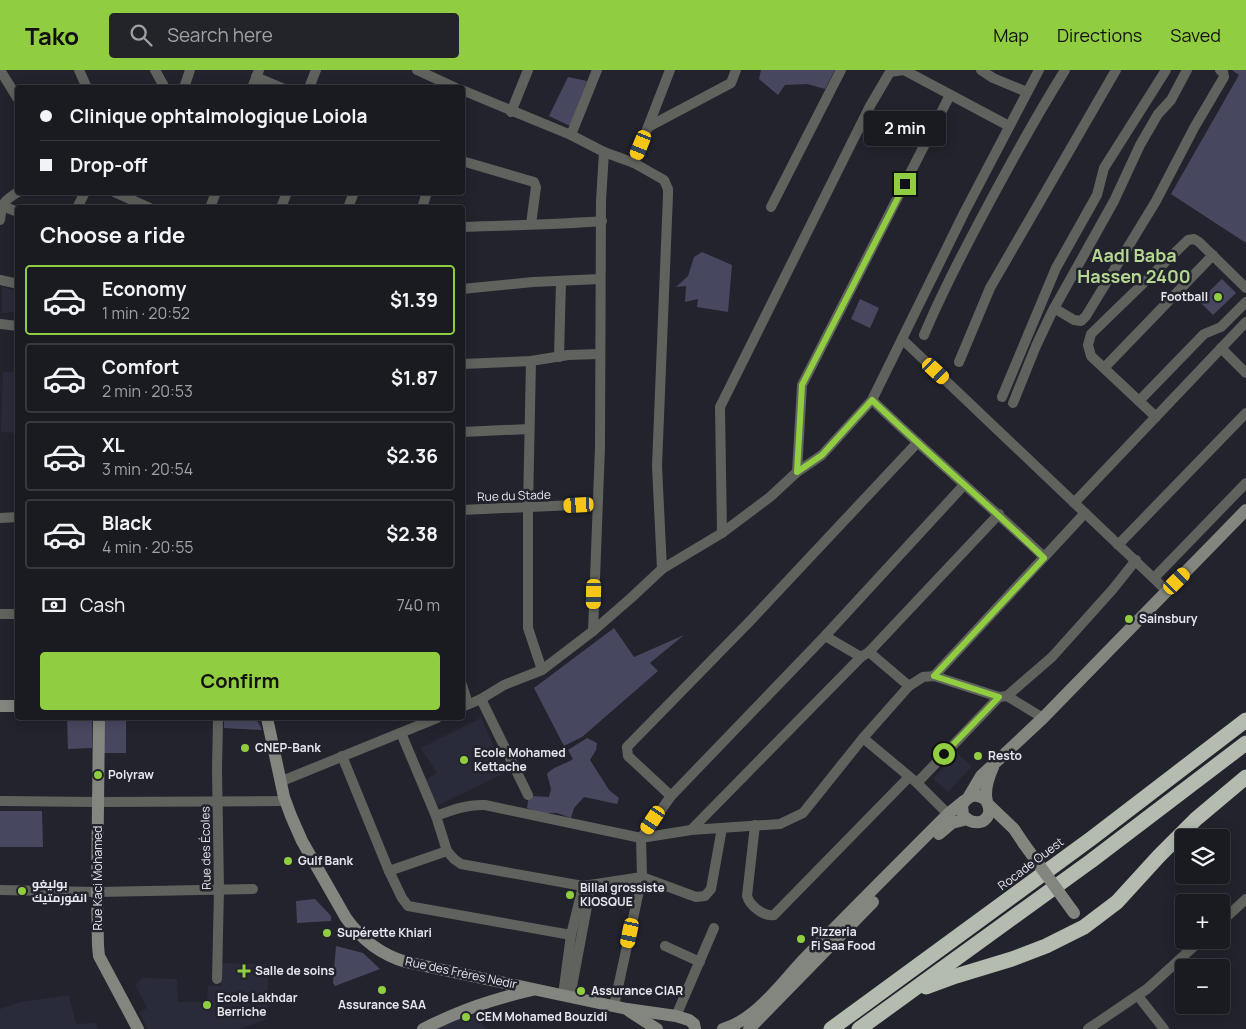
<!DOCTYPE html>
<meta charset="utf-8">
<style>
body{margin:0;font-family:Manrope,Cairo,sans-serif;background:#23232a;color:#f1f3f6;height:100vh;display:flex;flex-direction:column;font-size:19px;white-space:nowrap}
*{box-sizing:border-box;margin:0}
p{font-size:16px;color:#9fa1a5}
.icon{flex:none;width:28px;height:28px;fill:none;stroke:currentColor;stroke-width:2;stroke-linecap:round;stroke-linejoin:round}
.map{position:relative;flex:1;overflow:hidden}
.drawer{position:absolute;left:15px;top:135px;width:450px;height:515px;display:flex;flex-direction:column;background:#1a1a21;border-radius:5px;box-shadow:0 2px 12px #0003,0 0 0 1px #38383f}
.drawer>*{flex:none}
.guide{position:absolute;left:15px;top:15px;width:450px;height:110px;border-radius:5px;box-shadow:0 2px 12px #0003,0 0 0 1px #38383f;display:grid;align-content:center;height:110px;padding:0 25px;background:#1a1a21}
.tools{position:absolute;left:1175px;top:759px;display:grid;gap:10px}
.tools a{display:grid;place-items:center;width:55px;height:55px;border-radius:5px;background:#1a1a21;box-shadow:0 2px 12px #0003,0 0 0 1px #38383f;font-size:25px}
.end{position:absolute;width:22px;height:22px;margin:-11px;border:6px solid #91cd40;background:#111;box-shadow:0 0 0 2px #111}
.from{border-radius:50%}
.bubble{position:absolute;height:35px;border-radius:5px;background:#1a1a21;box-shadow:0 2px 12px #0003,0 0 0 1px #38383f;font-size:16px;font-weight:700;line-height:35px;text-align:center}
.car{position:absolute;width:15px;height:30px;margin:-15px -8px;border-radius:6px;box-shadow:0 0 4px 1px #0007;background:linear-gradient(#f5c518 24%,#345 0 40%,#f5c518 0 76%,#345 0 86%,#f5c518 0)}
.guide b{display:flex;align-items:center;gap:18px;height:48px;font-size:19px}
.guide b+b{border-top:1px solid #38383f}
.guide i{width:12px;height:12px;background:#f1f3f6}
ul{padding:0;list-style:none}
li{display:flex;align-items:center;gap:15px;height:70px;margin:0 10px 8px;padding:0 15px;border:2px solid #38383f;border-radius:5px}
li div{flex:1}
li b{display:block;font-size:19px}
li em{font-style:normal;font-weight:700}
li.on{border-color:#91cd40}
li>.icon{width:45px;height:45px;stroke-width:1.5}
h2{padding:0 25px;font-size:22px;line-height:60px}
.pay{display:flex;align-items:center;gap:12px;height:55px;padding:0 25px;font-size:19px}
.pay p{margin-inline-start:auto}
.button{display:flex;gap:10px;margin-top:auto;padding:10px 25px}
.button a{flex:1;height:58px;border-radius:5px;background:#91cd40;color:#111;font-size:20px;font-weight:700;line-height:58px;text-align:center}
header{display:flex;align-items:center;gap:30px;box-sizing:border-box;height:70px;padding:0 25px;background:#91cd40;color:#111}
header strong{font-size:24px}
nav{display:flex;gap:28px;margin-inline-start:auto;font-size:18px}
.search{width:350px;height:45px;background:#23232a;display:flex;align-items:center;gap:12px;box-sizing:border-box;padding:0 18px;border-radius:5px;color:#9fa1a5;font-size:19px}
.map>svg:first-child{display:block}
</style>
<header>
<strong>Tako</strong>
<div class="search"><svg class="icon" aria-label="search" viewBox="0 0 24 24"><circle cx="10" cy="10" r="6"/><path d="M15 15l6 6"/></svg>Search here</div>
<nav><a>Map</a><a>Directions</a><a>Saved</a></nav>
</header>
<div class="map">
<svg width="1246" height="959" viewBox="0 0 1246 959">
<rect width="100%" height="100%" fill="#22232c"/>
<g fill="#2a2b3a">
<polygon points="2,217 17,221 17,242 2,243"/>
<polygon points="3,302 17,302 17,363 1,362"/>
<polygon points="481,648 506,702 437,736 426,710 437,703 421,678"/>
<polygon points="957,683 972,696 948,722 933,709"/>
<polygon points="220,893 267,894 268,910 267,949 239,959 148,959 139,942 147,938 135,915 142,908 177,909 178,932 207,932 208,916 222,916 220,908"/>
<polygon points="69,925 76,954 96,953 98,959 0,959 0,939 21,932"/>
<polygon points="472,941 486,959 431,959"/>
</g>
<g fill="#474860">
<polygon points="761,0 835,0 825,19 807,14 785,15 778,25 759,9"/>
<polygon points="1232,0 1246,0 1246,173 1171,124 1239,5"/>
<polygon points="568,7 587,11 570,56 549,46"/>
<polygon points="702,182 732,195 728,242 697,237 698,229 685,232 686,216 676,217 688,206 694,187"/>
<polygon points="1222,209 1236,223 1213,245 1199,231"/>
<polygon points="860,229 879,238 870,258 851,249"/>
<polygon points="614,558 634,587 684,565 650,593 658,601 582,667 564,676 534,618"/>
<polygon points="67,648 92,648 92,678 68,679"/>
<rect x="102" y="648" width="24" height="35"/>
<polygon points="224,648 253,648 258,652 262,660 224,658"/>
<path d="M587,668L597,673L596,680L590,690L609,720L619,728L617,734L584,727L574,738L571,748L557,743H541L527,738L529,726L549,727L551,719L547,704C554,696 564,695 573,689L568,680Z"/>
<polygon points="0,741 42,741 43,777 0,777"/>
<polygon points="315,829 331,846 331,851 297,853 296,831"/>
<polygon points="336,876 363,883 380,899 335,916 333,913"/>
</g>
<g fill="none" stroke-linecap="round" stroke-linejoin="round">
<g stroke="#60625e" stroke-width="10">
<polyline points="0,0 18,29"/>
<polyline points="79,0 87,18"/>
<polyline points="155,0 165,18"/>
<polyline points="417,0 456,18"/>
<polyline points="981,0 993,8 1027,22"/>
<polyline points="1039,0 964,143 902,269 1167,521"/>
<polyline points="256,7 282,18"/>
<polyline points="184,18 190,0"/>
<polyline points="252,18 259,0"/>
<polyline points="309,18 316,0"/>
<polyline points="462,20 571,65 604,82 634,93 664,110 668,119 668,125 657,396 662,499"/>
<polyline points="511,42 528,0"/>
<polyline points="648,57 731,13 736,0"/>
<polyline points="571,65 597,0"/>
<polyline points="462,91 534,112 536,117 531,154"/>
<polyline points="634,93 670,0"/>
<polyline points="114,122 150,138"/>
<polyline points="2,136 18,142"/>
<polyline points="771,137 841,0"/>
<polyline points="77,138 85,122"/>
<polyline points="210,138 216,122"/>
<polyline points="281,138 287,122"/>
<polyline points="348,138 354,122"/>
<polyline points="422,138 427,122"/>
<path d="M0,150C2,134 3,131 18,122"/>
<path d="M462,157C509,155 555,155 602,151"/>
<polyline points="0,210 18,214"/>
<polyline points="462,219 533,212 600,209"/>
<polyline points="1054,238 1074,250 1081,251 1086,246 1156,131 1194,58 1224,7 1223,2 1220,0"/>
<polyline points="0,254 18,256"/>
<path d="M924,265C942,222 964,180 986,139C1011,92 1037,45 1065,0"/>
<polyline points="1221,278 1246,303"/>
<polyline points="559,287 561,211"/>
<polyline points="531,291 528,437 528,558 542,600"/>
<polyline points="959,292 990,218 1116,0"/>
<polyline points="462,294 531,291 568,285 599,284"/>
<polyline points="1104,298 1213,185"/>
<polyline points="1002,327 1056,198 1097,125 1104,98 1166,0"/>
<path d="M872,330C928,384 988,434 1044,487"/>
<polyline points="1139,331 1204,264 1221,257 1246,232"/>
<polyline points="1013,333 1036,276 1052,242 1114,131 1140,75 1158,44 1171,30 1187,0"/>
<polyline points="1156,347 1091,286 1088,275 1091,264 1188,170 1194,169 1199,172 1246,218"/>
<polyline points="462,362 529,359"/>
<polyline points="797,402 802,315 950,25"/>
<polyline points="1074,433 1246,252"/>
<polyline points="462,440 596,434"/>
<polyline points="0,448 18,447"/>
<polyline points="722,463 720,337 870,36 890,2 904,0 1009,56"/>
<polyline points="1118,475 1246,343"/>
<polyline points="1154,508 1246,413"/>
<polyline points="0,544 18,544"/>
<polyline points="593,561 600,377 601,131 604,82"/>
<polyline points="825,566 861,587"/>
<polyline points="869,582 909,616"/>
<polyline points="934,606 1085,443"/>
<polyline points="462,615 468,634"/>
<polyline points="1007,626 1052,587 1113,519 1136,490"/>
<polyline points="481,629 528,725"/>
<polyline points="462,637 481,629 504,615 542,600 593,561 631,528 662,499 722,463 770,427 797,402 822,385 872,330 902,269"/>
<polyline points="401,663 436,746 447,781 454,789 461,794 583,816 642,807 614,936"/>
<polyline points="863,668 917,713 948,744"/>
<polyline points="342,686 389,801 402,828 408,836 571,865"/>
<polyline points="282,711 437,648"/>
<polyline points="917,713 999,627"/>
<polyline points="671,726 628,686 627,677 751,550 917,373"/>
<polyline points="0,731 98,732 285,731"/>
<path d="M436,746C452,740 468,734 485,735L641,768L671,726L825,566L964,415"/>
<path d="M755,755L747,826C750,836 764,847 774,845L909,707"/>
<polyline points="722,758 711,819 705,826 696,827 642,807 641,768 691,760 780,754 803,743 863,668 909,616 923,607 934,606 999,627 1007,626 1043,648"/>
<polyline points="691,760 861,587 869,582 999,444"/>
<polyline points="389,801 447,781"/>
<polyline points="0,820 97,822 253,819"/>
<polyline points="1221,852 1246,829"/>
<polyline points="665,876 700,892"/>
<polyline points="217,909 219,819 217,700 218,648"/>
<polyline points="563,925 571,865 583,816"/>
<polyline points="1138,926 1164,959"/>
<polyline points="570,927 591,815"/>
<polyline points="676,946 714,858"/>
<polyline points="1088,959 1147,919 1201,870"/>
</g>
<g stroke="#82867e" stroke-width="12">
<polyline points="0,636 18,636"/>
<polyline points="99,648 97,822 98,876 99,886 138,959"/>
<path d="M267,648L284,727L291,746L302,771L346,848C361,869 382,885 406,892L627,939L676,946L689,950L694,954L695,959"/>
<polyline points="968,728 981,706 1043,648 1246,440"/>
<path d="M987,731C978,722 967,725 962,736L963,745C970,754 985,756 989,743C990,738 988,736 987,732C984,721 989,706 993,697"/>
<polyline points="989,735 1014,759 1024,774"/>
<polyline points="939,764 952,753 967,749"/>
<polyline points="629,941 657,959"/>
<path d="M423,959C461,940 490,930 532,920"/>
<path d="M723,959C758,949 783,910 808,885C854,838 901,791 948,744L964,731"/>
<polyline points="749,959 873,832"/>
</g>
<g stroke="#b4bbaf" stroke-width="15">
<polyline points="926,917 956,906 1012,889 1046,876 1084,857 1117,832 1159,786 1196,749 1246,707"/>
<polyline points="831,959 1092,768 1246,650"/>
<polyline points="859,959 1091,791 1246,673"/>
</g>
<polyline stroke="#82867e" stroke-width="12" points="1024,774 1074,843"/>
</g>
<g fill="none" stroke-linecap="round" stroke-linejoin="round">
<path stroke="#91cd40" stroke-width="6" d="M905,114L802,315L797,402L822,385L872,330C928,384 988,434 1044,488L934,606L999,627L944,684"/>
</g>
<g fill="#91cd40" stroke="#22232c" stroke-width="2">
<circle cx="1218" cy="227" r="5"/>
<circle cx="1129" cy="549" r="5"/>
<circle cx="245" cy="678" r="5"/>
<circle cx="978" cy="686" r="5"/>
<circle cx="464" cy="690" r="5"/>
<circle cx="98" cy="705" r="5"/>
<circle cx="288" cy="791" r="5"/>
<circle cx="22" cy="821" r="5"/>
<circle cx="570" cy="825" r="5"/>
<circle cx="327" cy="863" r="5"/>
<circle cx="801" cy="869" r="5"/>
<path d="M241.5 893.5h5v5h5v5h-5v5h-5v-5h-5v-5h5z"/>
<circle cx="382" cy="920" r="5"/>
<circle cx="581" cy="921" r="5"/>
<circle cx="207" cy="935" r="5"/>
<circle cx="466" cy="947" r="5"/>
</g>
<g text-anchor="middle" stroke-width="5" stroke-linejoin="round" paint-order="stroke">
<g font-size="12" font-weight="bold" fill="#e6e6ed" stroke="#22232c" text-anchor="start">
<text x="1208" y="231" text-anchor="end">Football</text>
<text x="1139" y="553">Sainsbury</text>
<text x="255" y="682">CNEP-Bank</text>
<text x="474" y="687">Ecole Mohamed<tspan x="474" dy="14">Kettache</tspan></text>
<text x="988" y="690">Resto</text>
<text x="108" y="709">Polyraw</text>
<text x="298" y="795">Gulf Bank</text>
<text x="32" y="818">بوليغو<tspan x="32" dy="14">انفورمتيك</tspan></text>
<text x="580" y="822">Billal grossiste<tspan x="580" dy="14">KIOSQUE</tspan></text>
<text x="811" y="866">Pizzeria<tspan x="811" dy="14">Fi Saa Food</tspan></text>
<text x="337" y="867">Supérette Khiari</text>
<text x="255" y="905">Salle de soins</text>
<text x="591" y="925">Assurance CIAR</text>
<text x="217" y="932">Ecole Lakhdar<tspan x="217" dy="14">Berriche</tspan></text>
<text x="382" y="939" text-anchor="middle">Assurance SAA</text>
<text x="476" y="951">CEM Mohamed Bouzidi</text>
</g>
<g font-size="12" fill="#e6e6ed" stroke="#22232c">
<text transform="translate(514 426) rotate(-2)" y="4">Rue du Stade</text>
<text transform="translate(206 778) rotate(-91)" y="4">Rue des Écoles</text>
<text transform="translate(1031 794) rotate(-37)" y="4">Rocade Ouest</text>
<text transform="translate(98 808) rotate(-90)" y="4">Rue Kaci Mohamed</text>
<text transform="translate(461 903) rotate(12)" y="4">Rue des Frères Nedir</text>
</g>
<g font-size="18" font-weight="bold" fill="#b5d791" stroke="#22232c">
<text x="1134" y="192">Aadl Baba<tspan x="1134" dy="21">Hassen 2400</tspan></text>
</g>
</g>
</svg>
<div class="tools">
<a><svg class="icon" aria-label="layers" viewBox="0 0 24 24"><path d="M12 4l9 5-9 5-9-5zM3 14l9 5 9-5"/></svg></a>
<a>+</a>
<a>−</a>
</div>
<i class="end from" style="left:944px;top:684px"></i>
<i class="end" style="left:905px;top:114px"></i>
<div class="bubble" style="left:864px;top:41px;width:82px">2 min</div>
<i class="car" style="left:641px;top:75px;rotate:202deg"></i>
<i class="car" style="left:936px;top:301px;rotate:133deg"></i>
<i class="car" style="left:579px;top:435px;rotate:267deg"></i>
<i class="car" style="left:1177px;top:511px;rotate:45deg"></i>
<i class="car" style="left:594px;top:524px;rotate:181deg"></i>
<i class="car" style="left:653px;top:750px;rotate:214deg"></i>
<i class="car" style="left:630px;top:863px;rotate:192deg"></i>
<div class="guide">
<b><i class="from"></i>Clinique ophtalmologique Loiola</b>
<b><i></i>Drop-off</b>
</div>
<section class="drawer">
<h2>Choose a ride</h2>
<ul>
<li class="on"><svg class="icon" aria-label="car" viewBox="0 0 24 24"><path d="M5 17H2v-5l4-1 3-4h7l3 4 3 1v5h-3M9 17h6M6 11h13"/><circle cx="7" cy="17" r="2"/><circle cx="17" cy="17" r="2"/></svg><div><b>Economy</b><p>1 min · 20:52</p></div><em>$1.39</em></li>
<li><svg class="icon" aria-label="car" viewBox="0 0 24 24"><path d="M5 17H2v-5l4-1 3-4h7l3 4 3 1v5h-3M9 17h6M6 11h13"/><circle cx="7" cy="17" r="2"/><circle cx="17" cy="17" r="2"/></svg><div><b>Comfort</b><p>2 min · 20:53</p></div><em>$1.87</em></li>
<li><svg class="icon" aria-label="car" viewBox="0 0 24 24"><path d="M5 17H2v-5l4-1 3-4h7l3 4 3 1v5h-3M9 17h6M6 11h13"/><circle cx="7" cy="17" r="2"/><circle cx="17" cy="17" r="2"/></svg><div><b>XL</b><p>3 min · 20:54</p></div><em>$2.36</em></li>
<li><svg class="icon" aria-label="car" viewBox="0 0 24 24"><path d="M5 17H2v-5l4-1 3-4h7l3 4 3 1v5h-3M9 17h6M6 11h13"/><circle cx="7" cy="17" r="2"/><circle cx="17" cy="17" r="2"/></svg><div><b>Black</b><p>4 min · 20:55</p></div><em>$2.38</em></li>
</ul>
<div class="pay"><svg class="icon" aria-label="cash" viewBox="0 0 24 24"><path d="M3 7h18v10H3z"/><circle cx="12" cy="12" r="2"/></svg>Cash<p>740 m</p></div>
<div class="button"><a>Confirm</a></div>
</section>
</div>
